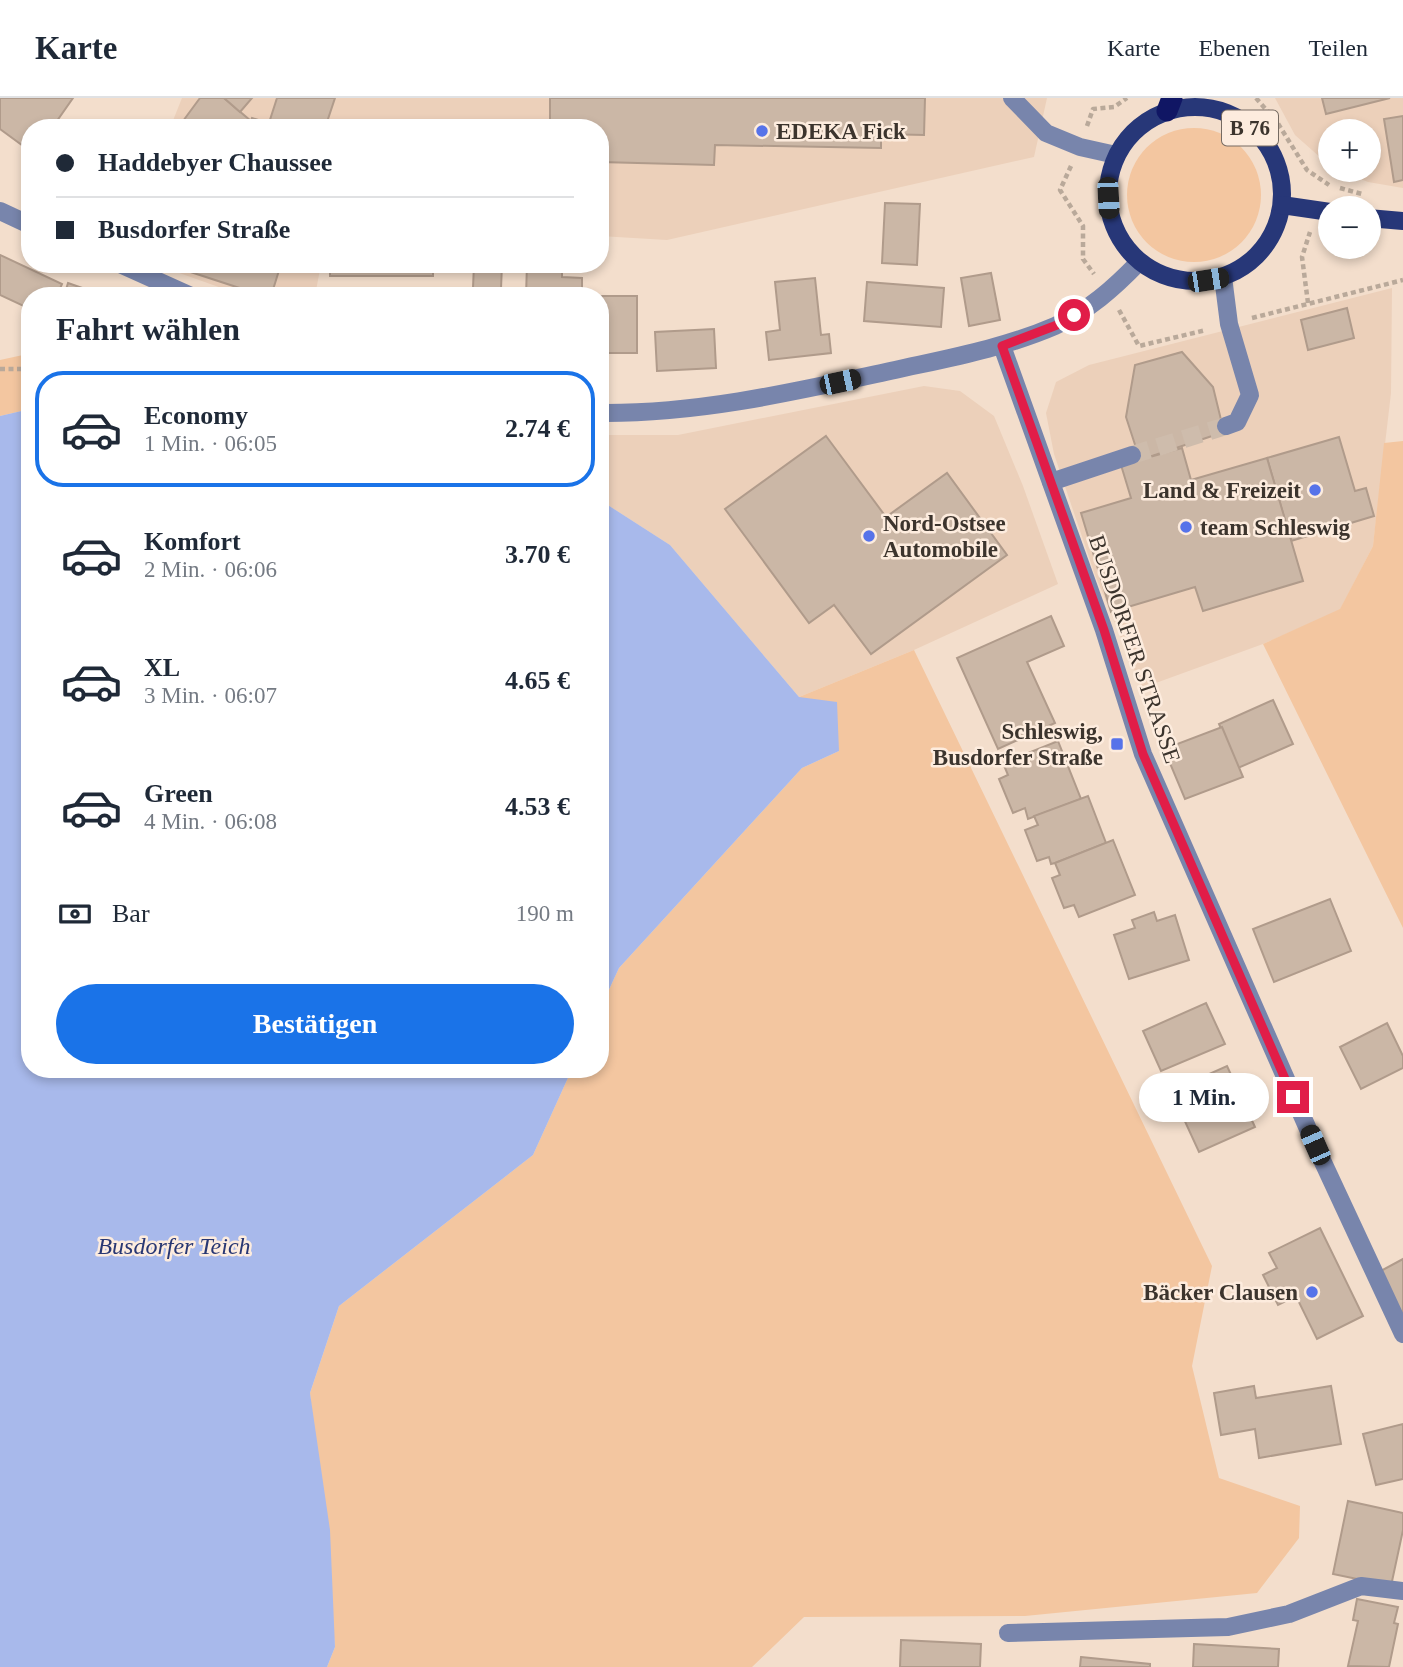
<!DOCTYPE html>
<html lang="de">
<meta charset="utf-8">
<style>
body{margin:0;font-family:Georgia,serif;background:#f2f2f3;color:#1f2937;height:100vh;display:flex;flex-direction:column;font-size:26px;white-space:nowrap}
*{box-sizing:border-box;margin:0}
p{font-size:23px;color:#747a83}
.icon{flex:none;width:38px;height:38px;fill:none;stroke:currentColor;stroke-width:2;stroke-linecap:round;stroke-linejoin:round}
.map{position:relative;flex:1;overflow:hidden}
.sheet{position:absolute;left:21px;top:189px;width:588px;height:791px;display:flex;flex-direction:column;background:#fff;border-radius:28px;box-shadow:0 4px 10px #0003}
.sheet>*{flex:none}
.top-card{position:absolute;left:21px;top:21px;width:588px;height:154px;border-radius:28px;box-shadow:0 4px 10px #0003;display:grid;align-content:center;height:154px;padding:0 35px;background:#fff}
.buttons{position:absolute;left:1318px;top:21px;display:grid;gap:14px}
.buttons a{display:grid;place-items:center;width:63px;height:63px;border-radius:50%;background:#fff;box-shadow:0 4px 10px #0003;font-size:35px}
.end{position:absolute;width:32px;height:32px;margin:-16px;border:9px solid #e11d48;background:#fff;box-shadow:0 0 0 4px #fff}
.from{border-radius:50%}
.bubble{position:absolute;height:49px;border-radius:24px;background:#fff;box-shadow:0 4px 10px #0003;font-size:23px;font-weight:800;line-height:49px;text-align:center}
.car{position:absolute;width:21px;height:42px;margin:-21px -10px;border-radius:9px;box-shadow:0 0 5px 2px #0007;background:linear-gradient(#222 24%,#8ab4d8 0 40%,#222 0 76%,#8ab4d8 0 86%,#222 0)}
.top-card b{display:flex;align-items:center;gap:24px;height:66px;font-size:26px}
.top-card b+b{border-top:2px solid #e0e1e3}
.top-card i{width:18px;height:18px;background:#1f2937}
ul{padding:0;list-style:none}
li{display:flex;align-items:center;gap:21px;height:116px;margin:0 14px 10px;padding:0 21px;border:4px solid transparent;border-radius:28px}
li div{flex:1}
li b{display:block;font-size:26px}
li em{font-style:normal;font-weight:800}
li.active{border-color:#1a73e8}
li>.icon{width:63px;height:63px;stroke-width:1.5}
h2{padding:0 35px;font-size:32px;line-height:84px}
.pay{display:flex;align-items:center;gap:18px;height:77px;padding:0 35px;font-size:26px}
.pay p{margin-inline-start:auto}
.action{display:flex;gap:14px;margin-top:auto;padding:14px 35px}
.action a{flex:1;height:80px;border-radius:42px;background:#1a73e8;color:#fff;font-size:28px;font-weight:800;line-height:80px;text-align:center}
header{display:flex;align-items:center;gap:42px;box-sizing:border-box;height:98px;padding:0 35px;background:#fff;border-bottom:2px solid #e0e1e3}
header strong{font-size:33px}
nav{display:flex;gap:38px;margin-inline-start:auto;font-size:24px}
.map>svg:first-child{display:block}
</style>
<header>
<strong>Karte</strong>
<nav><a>Karte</a><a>Ebenen</a><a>Teilen</a></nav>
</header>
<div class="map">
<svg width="1403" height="1569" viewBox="0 0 1403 1569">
<rect width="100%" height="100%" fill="#f3decc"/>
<g fill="#ecd0ba">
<polygon points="182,0 1047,0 1034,59 667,142 600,138 600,30 170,30"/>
<polygon points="1275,0 1403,0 1403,90 1368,84 1338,72 1368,72 1368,33 1330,33 1330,68 1295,37"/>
<polygon points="154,166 321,166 315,198 244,198"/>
<polygon points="1392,190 1391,295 1373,448 1340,512 1263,546 1142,590 1095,477 1054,356 1046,315 1056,284 1089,267"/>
<polygon points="924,288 960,293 994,318 1023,388 1058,486 914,552 799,599 670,447 600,402 600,337 678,337"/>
</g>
<g fill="#f3c6a0">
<circle cx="1194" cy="97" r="67"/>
<polygon points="23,257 30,258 30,311 0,318 0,262"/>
<polygon points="1403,343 1403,830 1263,546 1340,511 1373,448 1384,345"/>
<polygon points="914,552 1212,1168 1192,1268 1219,1380 1300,1408 1299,1440 1257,1495 1025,1518 804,1519 752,1569 327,1569 335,1549 310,1295 339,1208 533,1057 572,971 600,971 600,911 619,870 802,670 839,653 799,599"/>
</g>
<g fill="#a8b9eb">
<polygon points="30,311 30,971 572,971 533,1057 339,1208 310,1295 330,1432 335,1549 327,1569 0,1569 0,318"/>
<polygon points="600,402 670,447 799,599 837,604 839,653 802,670 619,870 600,911"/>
</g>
<g fill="#cbb7a6" stroke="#b09b8b" stroke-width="2">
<polygon points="0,0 73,0 52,30 30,30 30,53 0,31"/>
<polygon points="200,0 224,0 251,23 252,20 283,30 191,30 183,23"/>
<polygon points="224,0 252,0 240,14"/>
<polygon points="277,0 335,0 325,30 283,30 269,25"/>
<polygon points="550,0 925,0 924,37 881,36 881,50 715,47 714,67 600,64 600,30 550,30"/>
<polygon points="1322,0 1390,0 1326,16"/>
<polygon points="1403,18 1403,82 1394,84 1384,21"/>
<polygon points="885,105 920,106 917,167 882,165"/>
<polygon points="0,157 62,186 57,198 30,198 30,211 0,197"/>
<polygon points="166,166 281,166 271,198 264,198"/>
<rect x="330" y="166" width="103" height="12"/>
<polygon points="474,166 502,166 501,191 473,190"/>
<polygon points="527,166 562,166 562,179 582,180 582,198 526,198"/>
<polygon points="991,175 1000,222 969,228 961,180"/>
<polygon points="815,180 821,237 829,236 831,255 769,262 766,234 780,232 775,184"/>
<polygon points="867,184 944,190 941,229 864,223"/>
<polygon points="68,185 105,198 64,198"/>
<rect x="600" y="198" width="37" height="57"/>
<polygon points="1347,210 1354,240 1308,252 1301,222"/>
<polygon points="24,224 30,224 30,247 23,246"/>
<polygon points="714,231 716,270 657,273 655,234"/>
<polygon points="1182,254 1213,289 1224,334 1140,362 1126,319 1135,267"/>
<polygon points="826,338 886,419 947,375 1007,457 871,556 834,507 809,525 725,411"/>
<polygon points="1339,339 1355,393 1366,390 1374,418 1291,443 1267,360"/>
<polygon points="1182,350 1191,382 1267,360 1303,483 1203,513 1195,489 1111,514 1081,415 1131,400 1121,367"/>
<polygon points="1051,518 1064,548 1027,564 1055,625 998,651 957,560"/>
<polygon points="1273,602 1293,646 1238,670 1219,626"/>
<polygon points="1222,629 1243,679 1185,701 1164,651"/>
<polygon points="1058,643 1081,701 1028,721 1025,710 1013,715 999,681 1008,677 1003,665"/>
<polygon points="1088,698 1106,745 1055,765 1051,766 1049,759 1037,763 1025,732 1038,727 1034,718"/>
<polygon points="1113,742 1135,797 1079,819 1074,807 1064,810 1052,780 1060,777 1055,765"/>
<polygon points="1330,801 1351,853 1274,884 1253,831"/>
<polygon points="1154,814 1157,823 1175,817 1189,862 1129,881 1114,837 1135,830 1132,822"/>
<polygon points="1206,905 1225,946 1161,973 1143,933"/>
<polygon points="1387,925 1403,958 1403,970 1361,991 1340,949"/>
<polygon points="1227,968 1255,1029 1199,1054 1171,993"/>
<polygon points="1320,1130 1363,1218 1317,1241 1296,1198 1278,1207 1263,1177 1277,1170 1269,1155"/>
<polygon points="1403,1161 1403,1219 1379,1174"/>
<polygon points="1254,1288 1256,1300 1331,1288 1341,1346 1259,1360 1255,1331 1221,1337 1214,1295"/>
<polygon points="1403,1326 1403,1381 1376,1387 1363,1336"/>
<polygon points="1348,1403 1403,1415 1403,1432 1391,1488 1333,1476"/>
<polygon points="1357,1501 1398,1509 1394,1525 1398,1526 1389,1569 1348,1568 1358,1523 1353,1522"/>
<polygon points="901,1542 981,1546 980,1569 900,1569"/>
<polygon points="1194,1546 1279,1551 1278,1569 1193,1569"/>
<polygon points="1081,1559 1150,1566 1150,1569 1080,1569"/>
</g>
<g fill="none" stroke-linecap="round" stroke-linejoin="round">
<polyline stroke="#cebcac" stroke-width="18" stroke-dasharray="18 9" stroke-linecap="butt" points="1132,357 1226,328"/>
<g stroke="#b9a99a" stroke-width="4.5" stroke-dasharray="5 3.5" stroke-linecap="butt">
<polyline points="1256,0 1277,24 1307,72 1329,87"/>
<polyline points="1087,28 1093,11 1114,9 1127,0"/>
<polyline points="1071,68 1060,92 1083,128 1083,161 1094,176"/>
<polyline points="1340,90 1362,96"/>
<polyline points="1308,205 1302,159 1310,134"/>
<polyline points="1119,212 1139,248 1206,232"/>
<polyline points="1252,220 1403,182"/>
<polyline points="0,271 30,271"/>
</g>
<g stroke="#7885ac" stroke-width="18">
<polyline points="1012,0 1046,35 1080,49 1116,57"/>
<polyline points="0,113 30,127"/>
<polyline points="120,166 191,198"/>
<polyline points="1223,179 1229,226 1250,297 1237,324 1226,328"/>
<polyline points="1002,248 1104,532 1143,656 1315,1047 1403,1236"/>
<path d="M600,315C700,316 798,293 895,272C949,260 1004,250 1055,228C1088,213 1114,190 1139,164"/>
<polyline points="1051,384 1132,357"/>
<polyline points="1008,1535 1228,1529 1289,1516 1361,1488 1403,1493"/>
</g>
<g stroke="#273778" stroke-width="18">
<circle cx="1195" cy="96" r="87"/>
<polyline points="1282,107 1330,114"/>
<polyline points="1368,120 1403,123"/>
</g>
<polyline stroke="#101664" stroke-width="21" points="1167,13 1172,0"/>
</g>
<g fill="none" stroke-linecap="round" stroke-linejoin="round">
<polyline stroke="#e11d48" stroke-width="9" points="1074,217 1057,227 1002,248 1104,532 1143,656 1293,999"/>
</g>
<g fill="#5773e9" stroke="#fdecde" stroke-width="2.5">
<circle cx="762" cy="33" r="7"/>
<circle cx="1315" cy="392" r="7"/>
<circle cx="1186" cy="429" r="7"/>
<circle cx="869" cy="438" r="7"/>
<rect x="1110" y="639" width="14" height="14" rx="3.5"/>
<circle cx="1312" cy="1194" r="7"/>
</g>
<g text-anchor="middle" stroke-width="5" stroke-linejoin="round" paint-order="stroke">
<rect fill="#fdecde" stroke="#766b62" stroke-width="2" x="1222" y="12.5" width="56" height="35" rx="5"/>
<g font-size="21" font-weight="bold" fill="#3c342d">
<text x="1250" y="37">B 76</text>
</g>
<g font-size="23" font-weight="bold" fill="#3c342d" stroke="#fdecde" text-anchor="start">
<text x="776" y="41">EDEKA Fick</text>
<text x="1301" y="400" text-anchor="end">Land &amp; Freizeit</text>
<text x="883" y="433">Nord-Ostsee<tspan x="883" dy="26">Automobile</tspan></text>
<text x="1200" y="437">team Schleswig</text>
<text x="1103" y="641" text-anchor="end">Schleswig,<tspan x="1103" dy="26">Busdorfer Straße</tspan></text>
<text x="1298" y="1202" text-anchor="end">Bäcker Clausen</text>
</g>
<g font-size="23" fill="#3c342d" stroke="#fdecde">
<text transform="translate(1135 551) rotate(71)" y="8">BUSDORFER STRASSE</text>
</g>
<g font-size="24" font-style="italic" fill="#283773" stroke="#fdecde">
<text x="174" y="1156">Busdorfer Teich</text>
</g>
</g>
</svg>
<div class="buttons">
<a>+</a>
<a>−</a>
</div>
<i class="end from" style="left:1074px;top:217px"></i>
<i class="end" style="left:1293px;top:999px"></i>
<div class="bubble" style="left:1139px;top:975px;width:130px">1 Min.</div>
<i class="car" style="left:1108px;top:100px;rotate:177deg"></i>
<i class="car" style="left:1208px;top:182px;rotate:81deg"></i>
<i class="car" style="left:840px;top:284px;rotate:78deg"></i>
<i class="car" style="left:1315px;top:1047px;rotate:336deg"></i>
<div class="top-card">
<b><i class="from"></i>Haddebyer Chaussee</b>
<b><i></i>Busdorfer Straße</b>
</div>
<section class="sheet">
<h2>Fahrt wählen</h2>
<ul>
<li class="active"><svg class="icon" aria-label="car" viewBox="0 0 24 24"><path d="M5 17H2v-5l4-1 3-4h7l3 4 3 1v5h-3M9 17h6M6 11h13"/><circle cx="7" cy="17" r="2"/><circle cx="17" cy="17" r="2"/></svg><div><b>Economy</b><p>1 Min. · 06:05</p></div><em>2.74 €</em></li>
<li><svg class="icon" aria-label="car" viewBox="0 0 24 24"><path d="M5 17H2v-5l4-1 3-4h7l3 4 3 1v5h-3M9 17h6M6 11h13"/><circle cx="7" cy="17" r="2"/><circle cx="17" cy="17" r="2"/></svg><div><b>Komfort</b><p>2 Min. · 06:06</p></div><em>3.70 €</em></li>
<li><svg class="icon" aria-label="car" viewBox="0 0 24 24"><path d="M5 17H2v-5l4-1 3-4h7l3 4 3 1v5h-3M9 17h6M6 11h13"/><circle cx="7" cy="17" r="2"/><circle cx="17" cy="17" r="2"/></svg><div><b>XL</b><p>3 Min. · 06:07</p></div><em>4.65 €</em></li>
<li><svg class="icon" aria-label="car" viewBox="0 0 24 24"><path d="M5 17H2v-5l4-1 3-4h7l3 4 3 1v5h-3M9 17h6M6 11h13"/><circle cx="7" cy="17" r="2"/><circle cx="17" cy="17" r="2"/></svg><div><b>Green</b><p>4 Min. · 06:08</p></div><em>4.53 €</em></li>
</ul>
<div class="pay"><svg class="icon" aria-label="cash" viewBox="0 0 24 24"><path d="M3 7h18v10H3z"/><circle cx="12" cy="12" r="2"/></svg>Bar<p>190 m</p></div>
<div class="action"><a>Bestätigen</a></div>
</section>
</div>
